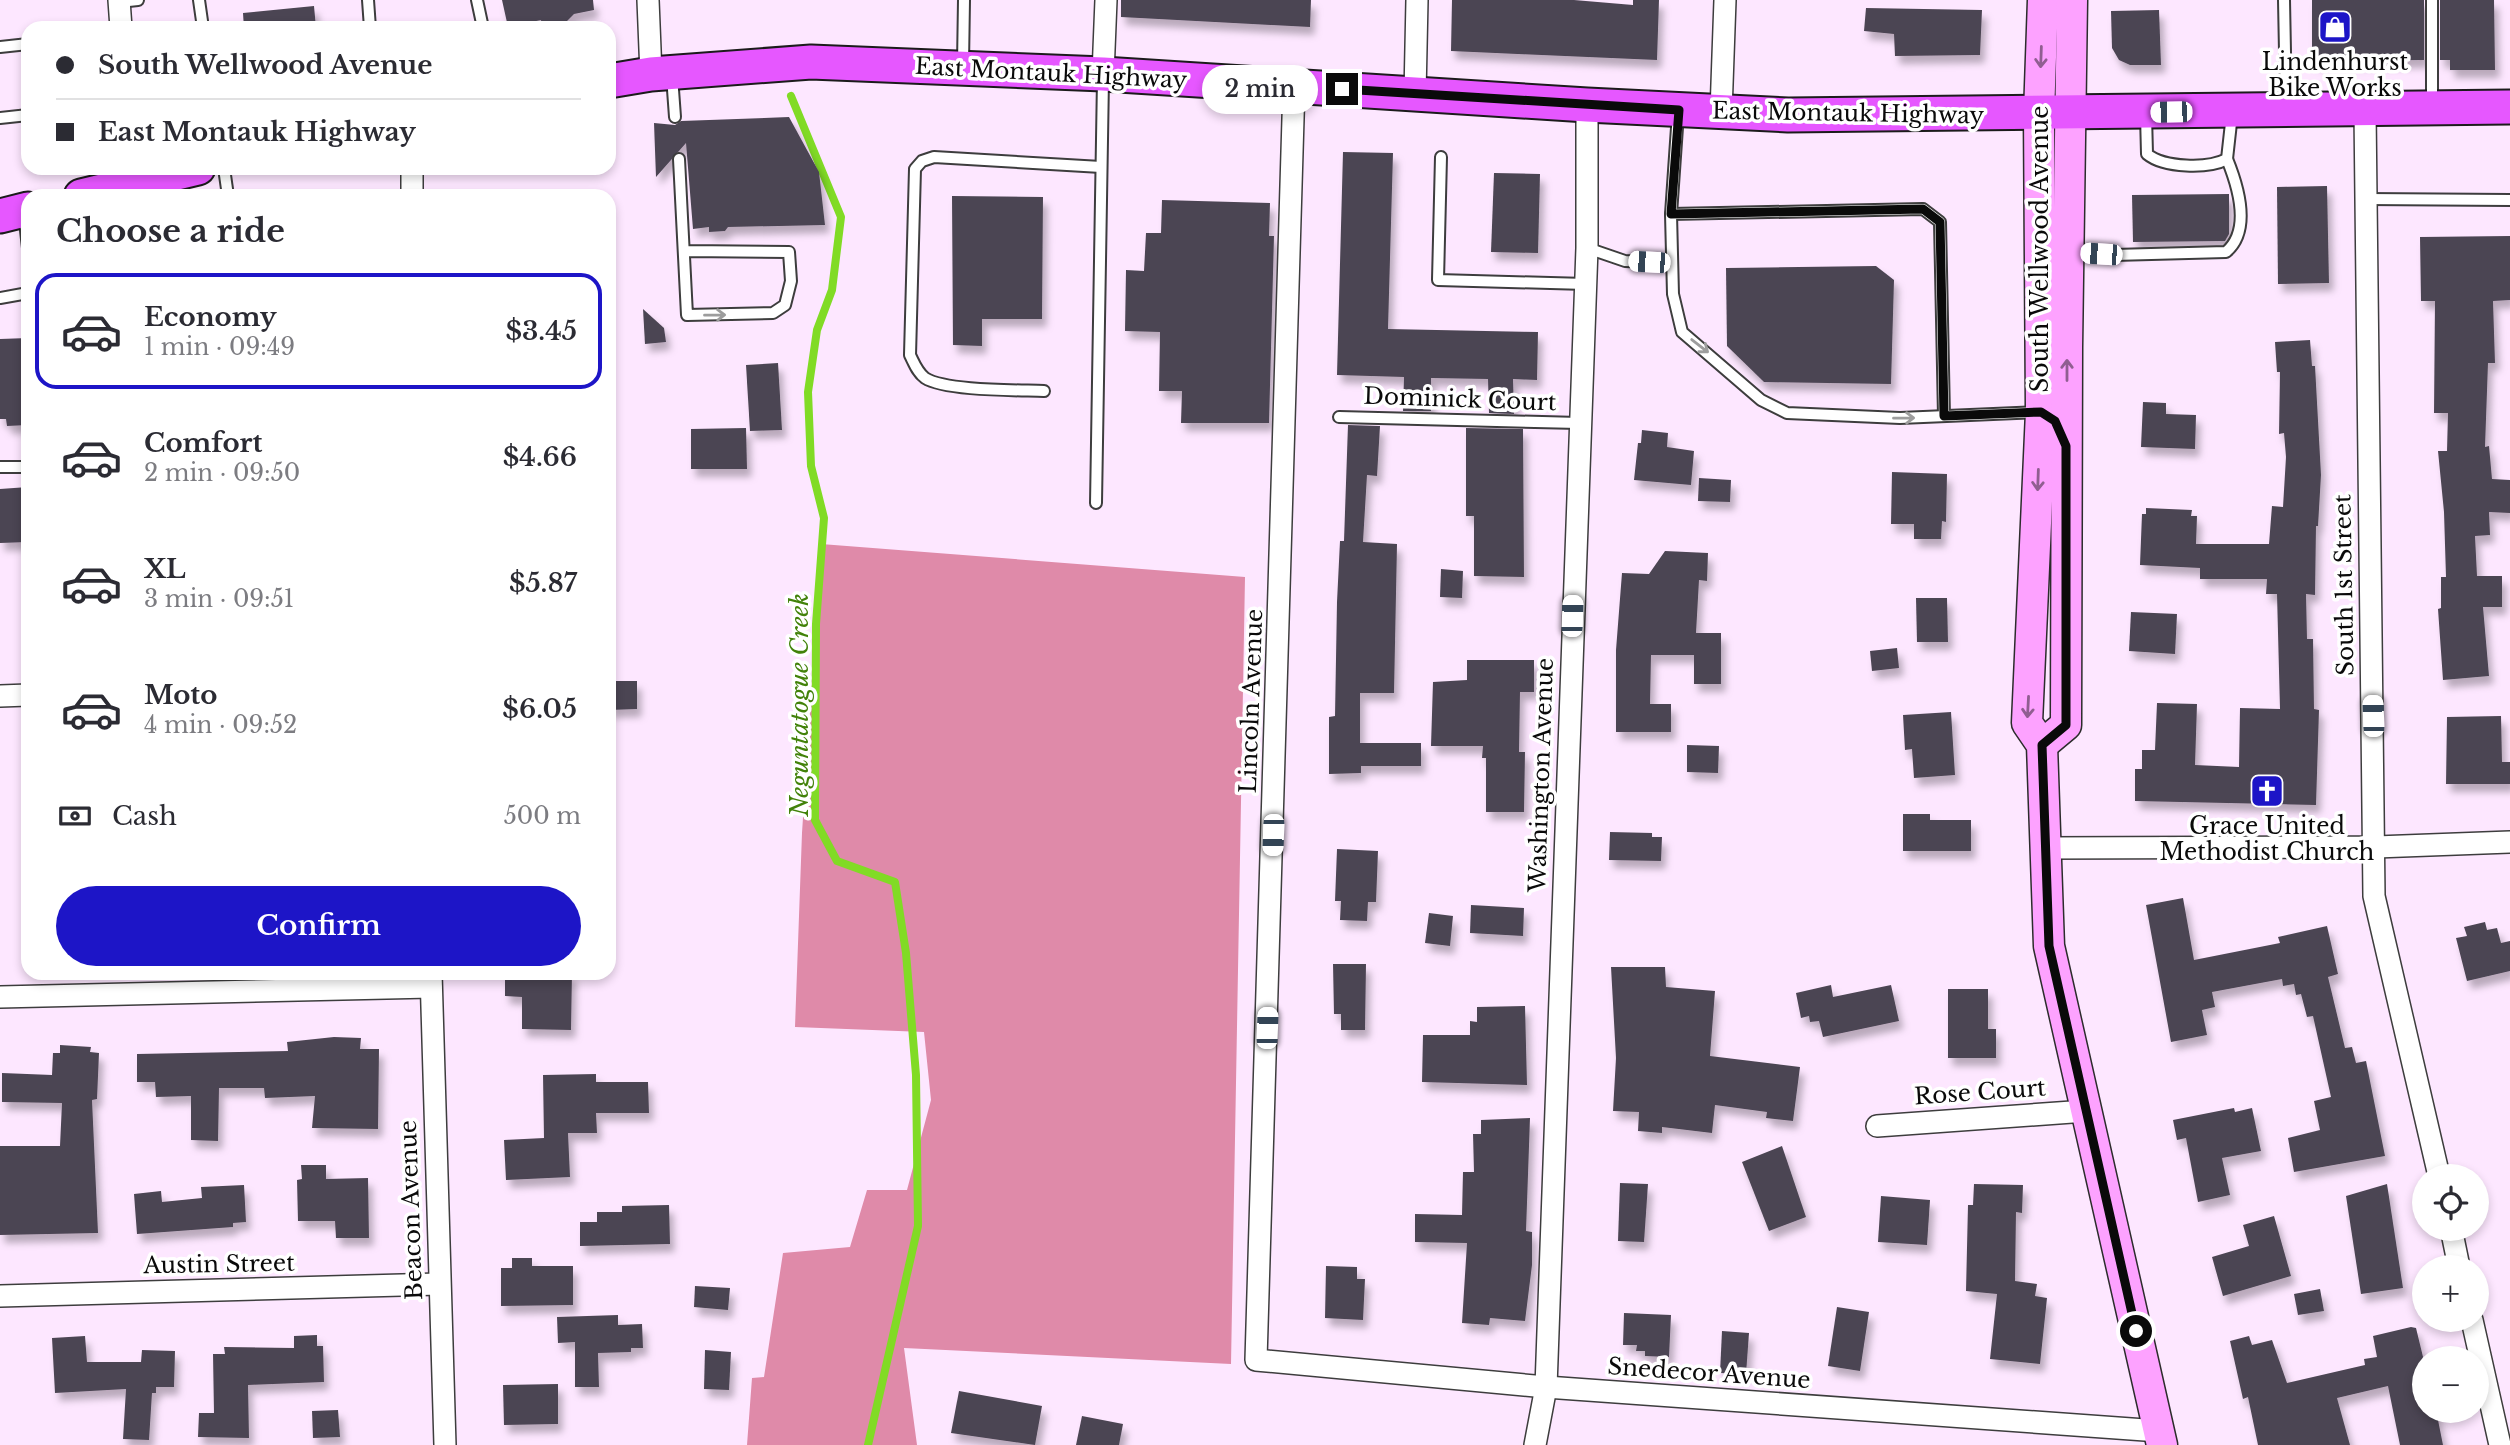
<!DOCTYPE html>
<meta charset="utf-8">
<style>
body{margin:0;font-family:"Libre Baskerville",serif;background:#f7f7f7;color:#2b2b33;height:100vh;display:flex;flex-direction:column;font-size:26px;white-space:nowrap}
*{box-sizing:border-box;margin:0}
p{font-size:23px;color:#7c7c81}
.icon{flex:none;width:38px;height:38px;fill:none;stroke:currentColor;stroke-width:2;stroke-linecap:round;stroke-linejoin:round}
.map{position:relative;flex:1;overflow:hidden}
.side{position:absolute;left:21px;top:189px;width:595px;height:791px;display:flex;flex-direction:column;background:#fff;border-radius:21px;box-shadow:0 4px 10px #0003}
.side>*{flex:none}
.banner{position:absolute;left:21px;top:21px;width:595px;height:154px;border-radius:21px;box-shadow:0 4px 10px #0003;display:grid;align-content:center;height:154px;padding:0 35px;background:#fff}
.tools{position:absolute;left:2412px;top:1164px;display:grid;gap:14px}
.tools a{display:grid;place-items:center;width:77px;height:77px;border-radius:50%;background:#fff;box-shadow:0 4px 10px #0003;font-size:35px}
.end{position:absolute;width:32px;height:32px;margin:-16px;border:9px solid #0a0a0a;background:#fff;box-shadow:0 0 0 4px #fff}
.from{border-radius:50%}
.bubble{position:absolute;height:49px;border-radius:24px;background:#fff;box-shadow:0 4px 10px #0003;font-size:23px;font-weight:600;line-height:49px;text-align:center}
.car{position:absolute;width:21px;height:42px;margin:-21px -10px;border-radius:9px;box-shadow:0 0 5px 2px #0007;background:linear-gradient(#fff 24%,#345 0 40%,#fff 0 76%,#345 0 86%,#fff 0)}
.banner b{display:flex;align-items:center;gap:24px;height:66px;font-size:26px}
.banner b+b{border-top:2px solid #e1e1e2}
.banner i{width:18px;height:18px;background:#2b2b33}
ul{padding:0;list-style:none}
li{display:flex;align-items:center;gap:21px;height:116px;margin:0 14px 10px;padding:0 21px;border:4px solid transparent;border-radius:21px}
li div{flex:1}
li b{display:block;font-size:26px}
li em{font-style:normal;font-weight:600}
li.active{border-color:#1d15c7}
li>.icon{width:63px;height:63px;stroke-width:1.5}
h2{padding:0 35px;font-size:32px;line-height:84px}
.pay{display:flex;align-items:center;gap:18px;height:77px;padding:0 35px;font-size:26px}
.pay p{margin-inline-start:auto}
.button{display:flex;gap:14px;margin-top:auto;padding:14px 35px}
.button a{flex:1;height:80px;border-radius:42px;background:#1d15c7;color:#fff;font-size:28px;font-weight:600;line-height:80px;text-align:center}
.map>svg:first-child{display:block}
</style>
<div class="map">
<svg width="2510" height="1445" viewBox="0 0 2510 1445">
<defs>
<filter id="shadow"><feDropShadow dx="4.5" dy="8" stdDeviation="3.5" flood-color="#0004"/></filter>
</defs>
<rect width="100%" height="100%" fill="#fde7ff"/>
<polygon fill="#df8aa9" points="821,544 1245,577 1231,1364 904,1348 917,1445 747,1445 752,1378 764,1377 783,1253 850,1247 867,1190 907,1190 931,1100 924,1032 795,1027 802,833"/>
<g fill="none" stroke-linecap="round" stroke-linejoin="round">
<polyline stroke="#81db25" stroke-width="8" points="791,96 841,217 832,290 817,330 808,392 811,466 824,518 816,624 815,820 837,861 895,882 906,953 916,1075 918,1226 868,1445"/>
</g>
<g fill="#4c4553" filter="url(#shadow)">
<polygon points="502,0 593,0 594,10 574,14 560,28 542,28 541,20 508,27"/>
<polygon points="1121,0 1311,0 1310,27 1121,17"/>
<polygon points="1452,0 1574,0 1633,5 1633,0 1659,0 1657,60 1451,51"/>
<polygon points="2312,0 2424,0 2424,60 2312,61"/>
<polygon points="2440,0 2494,0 2495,70 2450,70 2450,60 2440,60"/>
<polygon points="314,6 316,28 244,28 243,13"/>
<polygon points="1866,8 1982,10 1980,55 1895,56 1894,34 1864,31"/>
<polygon points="2159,10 2161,65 2130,65 2119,60 2112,48 2111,11"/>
<polygon points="789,117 819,172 825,225 728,227 725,231 709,232 709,227 693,229 686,143 656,177 654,123 675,125 681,121"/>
<polygon points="1343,152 1393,153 1388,329 1538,332 1537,380 1513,379 1514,414 1489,413 1488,379 1431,378 1431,411 1403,411 1404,377 1337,375"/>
<polygon points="1494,173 1540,174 1538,253 1491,252"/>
<polygon points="2327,186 2329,283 2278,284 2277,187"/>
<polygon points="2229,194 2229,234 2225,241 2133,242 2132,195"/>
<polygon points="952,196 1043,197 1042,319 982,319 982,346 953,345"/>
<polygon points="1162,200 1270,203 1269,236 1274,236 1269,423 1181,423 1182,391 1159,391 1160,332 1125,331 1126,270 1144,271 1146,233 1161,233"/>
<polygon points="2510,236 2510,300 2493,301 2495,363 2488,363 2485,447 2489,446 2492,479 2510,480 2510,513 2489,512 2490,535 2475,536 2477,576 2502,576 2502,607 2483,607 2489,676 2443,680 2438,609 2441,608 2441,577 2446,577 2444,512 2438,451 2447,451 2448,413 2434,413 2435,301 2421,301 2420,237"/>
<polygon points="1876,266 1894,280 1891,384 1764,382 1727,346 1726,268"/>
<polygon points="643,309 664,328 666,342 645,344"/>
<polygon points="28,338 28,425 7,426 6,419 0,419 0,339"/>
<polygon points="2310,340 2312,366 2315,366 2321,475 2318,526 2316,526 2315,595 2306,594 2307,639 2313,639 2314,709 2319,710 2316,805 2135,801 2135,769 2142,769 2142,750 2155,750 2157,703 2197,704 2195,765 2239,767 2240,708 2280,709 2277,594 2266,594 2267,579 2200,579 2200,568 2140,565 2142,514 2146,514 2146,508 2192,510 2191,516 2197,516 2196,544 2269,544 2272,506 2283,507 2286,457 2284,433 2279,434 2280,372 2277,372 2275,342"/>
<polygon points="778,363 782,430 750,431 746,365"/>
<polygon points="2143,402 2166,403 2166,414 2196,415 2195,449 2141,447"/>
<polygon points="1348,425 1380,426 1377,476 1367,475 1363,542 1397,544 1394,693 1360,693 1360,743 1421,743 1421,766 1361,766 1361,773 1329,774 1329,717 1335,716 1337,602 1340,541 1344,541"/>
<polygon points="746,428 747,469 691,469 691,429"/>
<polygon points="1466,428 1523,429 1524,577 1474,576 1474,516 1466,516"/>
<polygon points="1642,430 1668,433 1667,447 1694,451 1691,485 1634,480 1638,443 1641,443"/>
<polygon points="1892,472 1947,474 1946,522 1942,521 1941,539 1914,539 1914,524 1891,524"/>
<polygon points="1699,478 1731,480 1730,502 1698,501"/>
<polygon points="28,487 28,542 0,543 0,489"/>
<polygon points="1665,551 1708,553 1707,581 1699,580 1696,633 1721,633 1721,684 1694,684 1694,655 1651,655 1650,704 1671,704 1671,732 1616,732 1616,650 1622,573 1649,574"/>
<polygon points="1441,569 1463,571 1462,598 1440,597"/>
<polygon points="1916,598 1947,598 1948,642 1917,642"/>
<polygon points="2131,612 2177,614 2175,654 2129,651"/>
<polygon points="1897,648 1899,668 1872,671 1870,651"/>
<polygon points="1467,660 1534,660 1534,692 1520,692 1519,752 1525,752 1524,812 1486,812 1486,758 1482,758 1483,746 1431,746 1433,682 1467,680"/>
<polygon points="609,681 637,681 637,709 609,710"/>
<polygon points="1951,712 1955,775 1914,778 1912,749 1905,750 1903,715"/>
<polygon points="2501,716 2502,762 2510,762 2510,784 2446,784 2447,717"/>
<polygon points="1687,745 1719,746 1718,773 1687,772"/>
<polygon points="1903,814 1930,814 1930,820 1971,820 1971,851 1903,851"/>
<polygon points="1610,832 1652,833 1652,837 1662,837 1661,861 1609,860"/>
<polygon points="1337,849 1378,851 1376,902 1368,902 1367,921 1340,920 1341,901 1335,901"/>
<polygon points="2183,898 2194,960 2280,943 2278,937 2327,926 2338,974 2328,977 2345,1048 2352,1047 2356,1063 2366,1061 2385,1156 2294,1172 2288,1138 2320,1130 2314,1101 2331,1097 2313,1016 2307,1017 2301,994 2296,995 2294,984 2283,986 2282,979 2212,992 2215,1007 2202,1010 2207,1035 2171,1042 2146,905"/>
<polygon points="1471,905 1524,908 1523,936 1470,933"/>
<polygon points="1429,913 1453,916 1450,946 1425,943"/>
<polygon points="2485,922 2487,930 2497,928 2501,943 2510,941 2510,971 2467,981 2456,938 2467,936 2464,927"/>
<polygon points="1333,964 1366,964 1365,1030 1341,1030 1341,1014 1334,1014"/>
<polygon points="1611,967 1665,967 1666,987 1715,991 1710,1056 1800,1067 1793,1121 1766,1118 1767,1112 1715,1105 1712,1133 1662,1127 1662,1133 1638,1131 1639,1112 1613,1111 1616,1058"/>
<polygon points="505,973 572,973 571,1030 522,1029 522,997 505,996"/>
<polygon points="1831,985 1833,997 1891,985 1899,1021 1823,1037 1819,1021 1810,1022 1809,1016 1801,1018 1796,993"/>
<polygon points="1948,989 1988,989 1988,1029 1996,1029 1996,1058 1948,1058"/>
<polygon points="1525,1006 1527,1085 1422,1082 1423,1035 1470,1035 1470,1021 1477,1022 1477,1007"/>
<polygon points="334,1037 361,1038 360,1049 379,1049 378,1129 312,1128 315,1096 265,1098 264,1088 219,1088 218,1141 191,1140 191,1096 156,1097 155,1082 137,1082 137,1054 288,1051 287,1042"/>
<polygon points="60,1045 91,1047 90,1052 99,1053 97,1099 92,1100 98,1233 0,1235 0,1146 60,1146 62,1103 2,1102 2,1073 52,1075 53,1053 60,1053"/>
<polygon points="596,1074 596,1082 648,1082 649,1113 596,1113 597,1133 568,1133 570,1177 506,1180 504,1140 544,1138 543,1075"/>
<polygon points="2234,1108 2235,1112 2252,1108 2261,1151 2222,1158 2230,1195 2198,1202 2186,1138 2177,1140 2173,1120"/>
<polygon points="1530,1118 1526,1231 1532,1232 1532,1265 1525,1321 1490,1318 1489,1325 1462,1323 1467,1243 1415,1242 1415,1214 1462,1215 1463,1172 1474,1172 1473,1134 1481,1134 1481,1120"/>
<polygon points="1782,1146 1806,1217 1769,1231 1742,1162"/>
<polygon points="301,1165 326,1165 326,1179 368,1178 369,1238 336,1238 335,1221 298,1221 297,1180 302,1179"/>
<polygon points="1620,1183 1648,1184 1644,1242 1618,1241"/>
<polygon points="1974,1184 2023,1185 2022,1213 2016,1212 2015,1281 2037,1284 2035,1296 2047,1298 2040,1364 1990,1359 1997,1294 1966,1291 1968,1205 1973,1205"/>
<polygon points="2387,1184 2403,1288 2361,1294 2346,1196"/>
<polygon points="244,1185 246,1222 233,1223 233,1227 137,1234 134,1194 161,1191 162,1202 202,1198 201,1187"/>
<polygon points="1881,1196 1930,1200 1927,1245 1878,1242"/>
<polygon points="669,1205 670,1244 580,1246 580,1222 597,1222 597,1212 622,1212 622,1206"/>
<polygon points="2274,1216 2291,1276 2223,1296 2212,1257 2249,1246 2243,1225"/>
<polygon points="512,1258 532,1258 532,1266 573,1266 573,1305 501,1306 501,1268 512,1268"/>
<polygon points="1326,1266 1357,1267 1357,1279 1365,1279 1363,1320 1325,1318"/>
<polygon points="695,1286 730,1288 728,1310 694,1307"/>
<polygon points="2320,1289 2324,1311 2298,1315 2294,1294"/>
<polygon points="1837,1307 1869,1312 1860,1371 1828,1366"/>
<polygon points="1624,1313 1671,1315 1669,1357 1645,1356 1645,1351 1636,1351 1637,1345 1623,1345"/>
<polygon points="618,1315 618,1325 642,1324 643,1348 631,1348 631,1352 598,1353 599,1387 575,1387 575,1342 558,1343 557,1317"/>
<polygon points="2411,1327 2416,1328 2424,1361 2424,1410 2436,1410 2443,1445 2400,1445 2388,1386 2337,1398 2350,1445 2258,1445 2248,1397 2243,1399 2230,1341 2249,1336 2252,1345 2272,1340 2287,1383 2365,1365 2364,1359 2377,1357 2373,1336"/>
<polygon points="1722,1331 1749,1333 1746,1374 1720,1373"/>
<polygon points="317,1335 317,1346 323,1346 324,1382 248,1385 249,1438 198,1437 199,1413 214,1413 213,1354 225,1354 224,1347 294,1348 294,1336"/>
<polygon points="85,1336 87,1362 141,1362 142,1350 175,1351 174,1387 156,1387 156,1393 152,1393 149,1440 123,1439 126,1389 55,1393 52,1338"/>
<polygon points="705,1350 731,1352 729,1390 704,1389"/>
<polygon points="558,1384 558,1424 504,1425 503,1385"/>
<polygon points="959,1391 1042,1406 1035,1445 951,1433"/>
<polygon points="338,1410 340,1437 313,1438 312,1411"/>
<polygon points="1082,1416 1123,1424 1119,1445 1076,1445"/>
</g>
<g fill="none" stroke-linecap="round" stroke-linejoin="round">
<defs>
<g id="lane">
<polyline points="199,0 203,28"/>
<polyline points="368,0 370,28"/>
<polyline points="477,0 483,28"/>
<polyline points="2284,0 2286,104"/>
<polyline points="2432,0 2432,106"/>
<polyline points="119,2 138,0"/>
<polyline points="0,47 28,44"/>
<polyline points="963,64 964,0"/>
<polyline points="672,76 675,117"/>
<polyline points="1678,113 1671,214 1673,294 1682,332 1761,400 1787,413 1900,418 2040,412"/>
<path d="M2146,115L2147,154C2164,168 2208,169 2227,159L2232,114"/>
<polyline points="0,118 28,115"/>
<polyline points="1441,157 1438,280 1586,284"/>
<polyline points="679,159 687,315 773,313 785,305 791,281 789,252 686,251"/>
<polyline points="224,168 228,196"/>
<polyline points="2365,199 2510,200"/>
<polyline points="24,213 28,248"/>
<polyline points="1671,214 1923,209 1940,222 1944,416"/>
<polyline points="1587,248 1625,261 1672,263"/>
<path d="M2071,252L2114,255L2226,252C2252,230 2238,186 2227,159"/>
<polyline points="0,298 28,293"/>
<path d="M1044,391C1017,390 945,391 925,378C917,372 914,363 910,355L915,169L922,161L934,157L1101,167"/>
<polyline points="1339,417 1579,423"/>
<polyline points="0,467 28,467"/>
<polyline points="1096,503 1103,79"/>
</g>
<g id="street">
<polyline points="119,0 121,28"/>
<polyline points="648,0 651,74"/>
<polyline points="1103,74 1106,0"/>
<polyline points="1294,85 1256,1360 1546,1387 2159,1431"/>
<polyline points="1415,94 1417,0"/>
<polyline points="2365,111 2374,896 2439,1176"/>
<polyline points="1721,112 1725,0"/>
<polyline points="412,168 412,196"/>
<polyline points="0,696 28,695"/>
<polyline points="2044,848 2376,847 2510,842"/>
<polyline points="431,973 445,1445"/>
<polyline points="0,997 431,987"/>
<polyline points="1877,1126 2086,1111"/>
<polyline points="2451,1228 2459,1267"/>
<polyline points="0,1296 439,1284"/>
<polyline points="2472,1320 2500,1445"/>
<polyline points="1535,1445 1546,1387 1587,248 1587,105"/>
</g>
<g id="secondary">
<polyline points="2043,0 2039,114 2041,412 2027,723 2042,745 2049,946 2162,1445"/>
<polyline points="2042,745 2066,725 2067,348 2072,0"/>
</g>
<g id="primary">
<polyline points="609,81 651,74 811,62 1103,74 1587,105 1788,115 2510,107"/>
<polyline points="81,196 198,168"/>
<polyline points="0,216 28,209"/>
</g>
</defs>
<use href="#lane" stroke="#3d3d3d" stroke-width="14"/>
<use href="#street" stroke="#3d3d3d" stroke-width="24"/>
<use href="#secondary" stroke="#2c2c2c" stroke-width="33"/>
<use href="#primary" stroke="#1b1b1b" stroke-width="37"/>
<use href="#lane" stroke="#fff" stroke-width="10"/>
<use href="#street" stroke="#fff" stroke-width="21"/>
<use href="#secondary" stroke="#fda2ff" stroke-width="30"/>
<use href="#primary" stroke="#e657ff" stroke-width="33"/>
</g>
<defs><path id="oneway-shaft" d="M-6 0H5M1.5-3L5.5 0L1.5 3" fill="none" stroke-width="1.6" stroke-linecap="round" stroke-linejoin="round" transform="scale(1.75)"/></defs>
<g stroke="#905e91">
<use href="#oneway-shaft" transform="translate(2041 57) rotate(92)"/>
<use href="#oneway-shaft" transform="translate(2067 370) rotate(-90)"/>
<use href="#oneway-shaft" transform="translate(2038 480) rotate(92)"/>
<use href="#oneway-shaft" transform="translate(2028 707) rotate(93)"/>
</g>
<g stroke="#9d9d9d">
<use href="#oneway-shaft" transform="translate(715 315) rotate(-1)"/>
<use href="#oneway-shaft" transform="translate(1700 346) rotate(38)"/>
<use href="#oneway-shaft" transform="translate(1904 418) rotate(-1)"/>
</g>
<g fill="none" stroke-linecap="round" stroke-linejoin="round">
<polyline stroke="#0a0a0a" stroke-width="9" points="1342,89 1679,110 1671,214 1923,209 1940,222 1944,416 2041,412 2055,421 2066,446 2066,725 2042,745 2049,946 2136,1331"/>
</g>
<defs>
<symbol id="shop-square" viewBox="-11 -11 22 22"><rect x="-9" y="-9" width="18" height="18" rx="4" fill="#1d15c7" stroke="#fff"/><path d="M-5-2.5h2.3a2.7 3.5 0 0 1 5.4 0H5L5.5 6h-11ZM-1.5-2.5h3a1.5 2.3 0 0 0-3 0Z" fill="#fff"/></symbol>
<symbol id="church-square" viewBox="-11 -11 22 22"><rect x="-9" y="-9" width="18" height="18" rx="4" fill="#1d15c7" stroke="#fff"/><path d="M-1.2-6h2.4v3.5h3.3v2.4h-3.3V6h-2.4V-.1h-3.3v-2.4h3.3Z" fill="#fff"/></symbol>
</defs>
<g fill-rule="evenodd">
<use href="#shop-square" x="2316" y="8" width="38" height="38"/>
<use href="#church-square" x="2248" y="772" width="38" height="38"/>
</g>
<g text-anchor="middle" stroke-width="7" stroke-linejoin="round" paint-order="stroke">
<g font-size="23" fill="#0a0a0a" stroke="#fff">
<text x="2335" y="70">Lindenhurst<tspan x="2335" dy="26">Bike Works</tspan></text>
<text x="2267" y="834">Grace United<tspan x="2267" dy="26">Methodist Church</tspan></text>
</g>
<g font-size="23" fill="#0a0a0a" stroke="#fff">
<text transform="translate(1051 73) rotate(3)" y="8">East Montauk Highway</text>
<text transform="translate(1848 113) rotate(1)" y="8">East Montauk Highway</text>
<text transform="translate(2040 249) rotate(-90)" y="8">South Wellwood Avenue</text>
<text transform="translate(1460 399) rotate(2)" y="8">Dominick Court</text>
<text transform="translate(2344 585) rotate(-91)" y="8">South 1st Street</text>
<text transform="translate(1251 701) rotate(-88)" y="8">Lincoln Avenue</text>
<text transform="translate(1541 775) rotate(-88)" y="8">Washington Avenue</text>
<text transform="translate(1980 1092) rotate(-4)" y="8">Rose Court</text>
<text transform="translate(411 1210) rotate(-92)" y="8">Beacon Avenue</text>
<text transform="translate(219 1264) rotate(-1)" y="8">Austin Street</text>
<text transform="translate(1709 1373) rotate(4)" y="8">Snedecor Avenue</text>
</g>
<g font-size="24" font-style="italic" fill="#42820a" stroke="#fff">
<text transform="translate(800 705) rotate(-90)" y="8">Neguntatogue Creek</text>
</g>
</g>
</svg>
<div class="tools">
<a><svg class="icon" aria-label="locate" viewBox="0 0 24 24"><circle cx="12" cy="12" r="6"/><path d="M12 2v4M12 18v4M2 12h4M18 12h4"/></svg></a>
<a>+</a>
<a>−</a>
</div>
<i class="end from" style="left:2136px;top:1331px"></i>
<i class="end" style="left:1342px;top:89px"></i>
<div class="bubble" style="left:1202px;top:65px;width:116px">2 min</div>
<i class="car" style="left:2171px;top:112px;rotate:269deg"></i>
<i class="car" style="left:2101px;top:254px;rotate:274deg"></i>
<i class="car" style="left:1649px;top:262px;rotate:273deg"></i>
<i class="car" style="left:1572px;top:616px;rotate:2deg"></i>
<i class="car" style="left:2373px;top:716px;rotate:358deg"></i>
<i class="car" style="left:1273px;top:835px;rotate:182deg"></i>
<i class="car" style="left:1267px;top:1028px;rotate:2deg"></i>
<div class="banner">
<b><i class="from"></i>South Wellwood Avenue</b>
<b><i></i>East Montauk Highway</b>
</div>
<section class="side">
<h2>Choose a ride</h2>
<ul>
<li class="active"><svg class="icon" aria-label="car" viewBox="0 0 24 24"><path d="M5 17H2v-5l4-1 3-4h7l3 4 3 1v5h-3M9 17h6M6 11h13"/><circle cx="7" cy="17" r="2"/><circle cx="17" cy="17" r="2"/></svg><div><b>Economy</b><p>1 min · 09:49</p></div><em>$3.45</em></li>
<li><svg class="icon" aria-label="car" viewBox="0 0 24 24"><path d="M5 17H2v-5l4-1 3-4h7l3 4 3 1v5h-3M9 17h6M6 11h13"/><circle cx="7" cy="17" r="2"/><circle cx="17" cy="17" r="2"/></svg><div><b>Comfort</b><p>2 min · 09:50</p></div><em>$4.66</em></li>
<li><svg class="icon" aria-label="car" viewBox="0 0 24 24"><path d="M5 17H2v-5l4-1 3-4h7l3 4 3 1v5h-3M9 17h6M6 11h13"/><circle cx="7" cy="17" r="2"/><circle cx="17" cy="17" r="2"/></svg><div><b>XL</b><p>3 min · 09:51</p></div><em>$5.87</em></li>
<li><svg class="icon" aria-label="car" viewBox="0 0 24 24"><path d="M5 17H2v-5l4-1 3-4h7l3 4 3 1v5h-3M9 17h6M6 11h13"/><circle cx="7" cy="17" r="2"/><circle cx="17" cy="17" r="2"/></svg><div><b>Moto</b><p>4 min · 09:52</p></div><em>$6.05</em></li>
</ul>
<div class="pay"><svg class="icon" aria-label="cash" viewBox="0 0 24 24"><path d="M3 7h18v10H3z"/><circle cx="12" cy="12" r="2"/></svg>Cash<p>500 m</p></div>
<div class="button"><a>Confirm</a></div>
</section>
</div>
